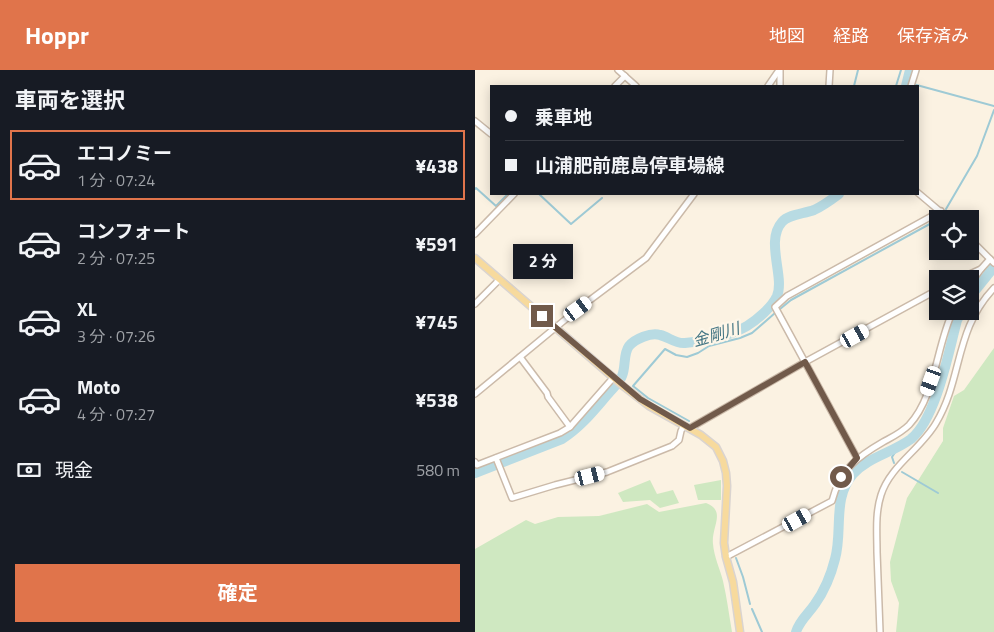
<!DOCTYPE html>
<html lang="ja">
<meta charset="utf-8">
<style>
body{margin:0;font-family:"Titillium Web","Noto Sans JP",sans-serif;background:#242831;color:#f1f3f6;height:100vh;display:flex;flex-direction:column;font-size:19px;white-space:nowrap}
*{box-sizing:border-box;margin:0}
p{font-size:16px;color:#9ea1a6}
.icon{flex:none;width:28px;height:28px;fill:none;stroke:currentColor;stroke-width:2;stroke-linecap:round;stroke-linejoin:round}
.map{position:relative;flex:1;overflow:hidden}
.panel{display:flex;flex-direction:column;background:#171b24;width:475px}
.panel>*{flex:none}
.banner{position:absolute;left:15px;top:15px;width:429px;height:110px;border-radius:0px;box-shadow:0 2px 12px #0003;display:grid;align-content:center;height:110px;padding:0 15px;background:#171b24}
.tools{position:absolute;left:454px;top:140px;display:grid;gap:10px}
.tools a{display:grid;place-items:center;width:50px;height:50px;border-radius:0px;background:#171b24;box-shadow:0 2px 12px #0003;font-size:25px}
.end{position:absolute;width:22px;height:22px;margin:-11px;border:6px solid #715a4a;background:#fff;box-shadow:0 0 0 2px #fff}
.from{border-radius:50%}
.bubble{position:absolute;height:35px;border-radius:0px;background:#171b24;box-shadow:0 2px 12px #0003;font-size:16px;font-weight:700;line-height:35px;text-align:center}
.car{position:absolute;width:15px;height:30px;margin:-15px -8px;border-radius:6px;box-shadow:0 0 4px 1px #0007;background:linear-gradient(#fff 24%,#345 0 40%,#fff 0 76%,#345 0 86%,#fff 0)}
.banner b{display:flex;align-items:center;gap:18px;height:48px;font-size:19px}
.banner b+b{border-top:1px solid #363941}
.banner i{width:12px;height:12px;background:#f1f3f6}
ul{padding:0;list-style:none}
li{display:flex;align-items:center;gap:15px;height:70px;margin:0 10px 8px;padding:0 5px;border:2px solid transparent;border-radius:0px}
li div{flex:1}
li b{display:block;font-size:19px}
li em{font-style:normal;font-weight:700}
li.current{border-color:#e0744b}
li>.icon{width:45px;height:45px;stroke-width:1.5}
h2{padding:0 15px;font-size:22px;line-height:60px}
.pay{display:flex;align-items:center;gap:12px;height:55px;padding:0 15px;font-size:19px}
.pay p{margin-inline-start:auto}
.action{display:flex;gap:10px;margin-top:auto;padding:10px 15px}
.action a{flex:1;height:58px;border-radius:0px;background:#e0744b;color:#fff;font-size:20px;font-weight:700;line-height:58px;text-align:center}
header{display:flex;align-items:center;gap:30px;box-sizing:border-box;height:70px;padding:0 25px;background:#e0744b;color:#fff}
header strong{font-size:24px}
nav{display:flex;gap:28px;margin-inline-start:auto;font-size:18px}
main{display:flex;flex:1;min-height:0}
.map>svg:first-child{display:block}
</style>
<header>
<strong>Hoppr</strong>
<nav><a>地図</a><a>経路</a><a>保存済み</a></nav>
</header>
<main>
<section class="panel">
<h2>車両を選択</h2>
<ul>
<li class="current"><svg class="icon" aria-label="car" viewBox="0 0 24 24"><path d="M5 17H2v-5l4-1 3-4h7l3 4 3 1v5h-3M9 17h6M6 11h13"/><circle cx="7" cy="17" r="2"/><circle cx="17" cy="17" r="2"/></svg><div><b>エコノミー</b><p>1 分 · 07:24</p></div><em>¥438</em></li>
<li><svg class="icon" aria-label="car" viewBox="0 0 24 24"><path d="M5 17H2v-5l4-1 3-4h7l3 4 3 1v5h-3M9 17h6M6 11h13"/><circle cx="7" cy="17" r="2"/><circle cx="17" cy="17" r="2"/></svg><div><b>コンフォート</b><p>2 分 · 07:25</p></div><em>¥591</em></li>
<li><svg class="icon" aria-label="car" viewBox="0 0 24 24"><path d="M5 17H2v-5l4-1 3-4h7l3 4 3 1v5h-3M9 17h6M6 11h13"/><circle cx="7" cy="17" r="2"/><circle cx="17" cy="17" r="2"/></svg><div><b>XL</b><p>3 分 · 07:26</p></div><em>¥745</em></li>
<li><svg class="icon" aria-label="car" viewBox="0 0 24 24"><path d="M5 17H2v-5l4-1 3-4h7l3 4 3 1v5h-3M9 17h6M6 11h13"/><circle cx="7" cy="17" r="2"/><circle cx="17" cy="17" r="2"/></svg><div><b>Moto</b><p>4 分 · 07:27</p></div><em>¥538</em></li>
</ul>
<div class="pay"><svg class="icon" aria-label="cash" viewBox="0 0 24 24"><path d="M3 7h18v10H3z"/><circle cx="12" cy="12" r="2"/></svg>現金<p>580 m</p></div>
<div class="action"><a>確定</a></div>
</section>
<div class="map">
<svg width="519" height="562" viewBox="0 0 519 562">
<rect width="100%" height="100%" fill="#fbf2e2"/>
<g fill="#cfe8c1">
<polygon points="519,278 519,562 421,562 424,533 416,511 415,492 432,428 468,371 468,358 479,326 489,320"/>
<polygon points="175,410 182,424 198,420 204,433 185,438 175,430 148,432 143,423"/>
<polygon points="246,410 246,430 223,430 219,415"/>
<path d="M231,433C252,441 236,457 238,474C239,487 245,499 248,511C252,528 254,545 257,562H0V479L51,450L60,454L83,447L124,446L172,434L184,442Z"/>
</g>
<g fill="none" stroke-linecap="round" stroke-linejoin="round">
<g stroke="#9ecad5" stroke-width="2">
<polyline points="438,14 519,36"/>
<polyline points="379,16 383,0"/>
<polyline points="421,16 426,0"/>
<polyline points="0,119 1,118 21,136 33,124"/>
<polyline points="64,124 96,154 127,128"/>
<polyline points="471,139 502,86 519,40"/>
<polyline points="465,149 465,148"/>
<polyline points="305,239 316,230 462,150"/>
<polyline points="214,351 173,328 158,316 190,279 201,285 212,287 223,283 234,276 265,268 277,263 300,243"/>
<polyline points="419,393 417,387 423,378"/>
<polyline points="427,402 463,423"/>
<polyline points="261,488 268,507 275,534"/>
<polyline points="277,539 287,562"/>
</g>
<g stroke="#b8dbe3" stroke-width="10">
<polyline points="431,16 435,0"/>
<polyline points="495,227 519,197"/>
<path d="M0,403L87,369C106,357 119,340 133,324C138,318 145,312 147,306C151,297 148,284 154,276C160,269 176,262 185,265C194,267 200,274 210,273C230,271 255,266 272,256C282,250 297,237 302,226C310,207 290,171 307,152C314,144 329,144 339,140C348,136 356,130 364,124"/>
<path d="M321,562C324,551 334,543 340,534C350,520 356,505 360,489C368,461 357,428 378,404C393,387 417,383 436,369C461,349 474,281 482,250L487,241"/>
</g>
<defs>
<g id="minor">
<polyline points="143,0 161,16"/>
<polyline points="305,0 305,16"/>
<polyline points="140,16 150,6"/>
<polyline points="293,16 304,0"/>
<polyline points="354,16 355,0"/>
<polyline points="436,16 441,0"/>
<polyline points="0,51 16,64"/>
<polyline points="442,122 474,149"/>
<polyline points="0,164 39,124"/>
<polyline points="495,169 519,193"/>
<polyline points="484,209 506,199 515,189"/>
<polyline points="495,214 506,199"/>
<polyline points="0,234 24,210"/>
<polyline points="45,287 72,323 73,327 95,357"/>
<polyline points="0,324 103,239 171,188 219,124"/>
<polyline points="215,358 330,292 462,220"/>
<polyline points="21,388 37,428 80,415 132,402 197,376 204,370 206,361 209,355"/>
<polyline points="382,388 300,237 312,226 466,141"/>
<polyline points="0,392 2,395 85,363 95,357 138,308"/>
<path d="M251,487L357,431C365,400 382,387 408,372C417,367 426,363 434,355C461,326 461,276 478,241"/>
<path d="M405,562C404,535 403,509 402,482C402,463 400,444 406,425C415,396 446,379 461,353C488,308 479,260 519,218"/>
</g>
<polyline id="major" points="0,188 148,316 174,336 226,365 241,377 248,391 251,403 252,416 249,473 251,487 258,512 265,562"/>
</defs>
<use href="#minor" stroke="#cbbaa9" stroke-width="8"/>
<use href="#major" stroke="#dad4d0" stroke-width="9"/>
<use href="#minor" stroke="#fff" stroke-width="5"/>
<use href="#major" stroke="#f7da9d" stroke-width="6"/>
</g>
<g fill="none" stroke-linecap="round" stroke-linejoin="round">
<polyline stroke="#715a4a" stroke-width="6" points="67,246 165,329 215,358 330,292 382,388 366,407"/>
</g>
<g text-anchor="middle" stroke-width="4.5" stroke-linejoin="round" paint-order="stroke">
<g font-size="16" font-style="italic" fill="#457684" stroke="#fef6e8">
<text transform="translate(241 264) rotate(-16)" y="6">金剛川</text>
</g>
</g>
</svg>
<div class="tools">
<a><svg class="icon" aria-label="locate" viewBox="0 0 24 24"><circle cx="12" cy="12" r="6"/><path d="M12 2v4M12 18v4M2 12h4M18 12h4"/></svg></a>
<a><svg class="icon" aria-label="layers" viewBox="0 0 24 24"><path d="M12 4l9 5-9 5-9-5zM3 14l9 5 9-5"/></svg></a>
</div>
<i class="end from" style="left:366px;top:407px"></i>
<i class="end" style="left:67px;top:246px"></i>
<div class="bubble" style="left:38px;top:174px;width:60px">2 分</div>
<i class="car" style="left:103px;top:239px;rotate:54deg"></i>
<i class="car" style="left:380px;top:266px;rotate:61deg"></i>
<i class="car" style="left:456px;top:311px;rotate:200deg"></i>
<i class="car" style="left:115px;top:406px;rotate:76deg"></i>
<i class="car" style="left:322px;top:450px;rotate:61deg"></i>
<div class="banner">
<b><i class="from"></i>乗車地</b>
<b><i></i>山浦肥前鹿島停車場線</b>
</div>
</div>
</main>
